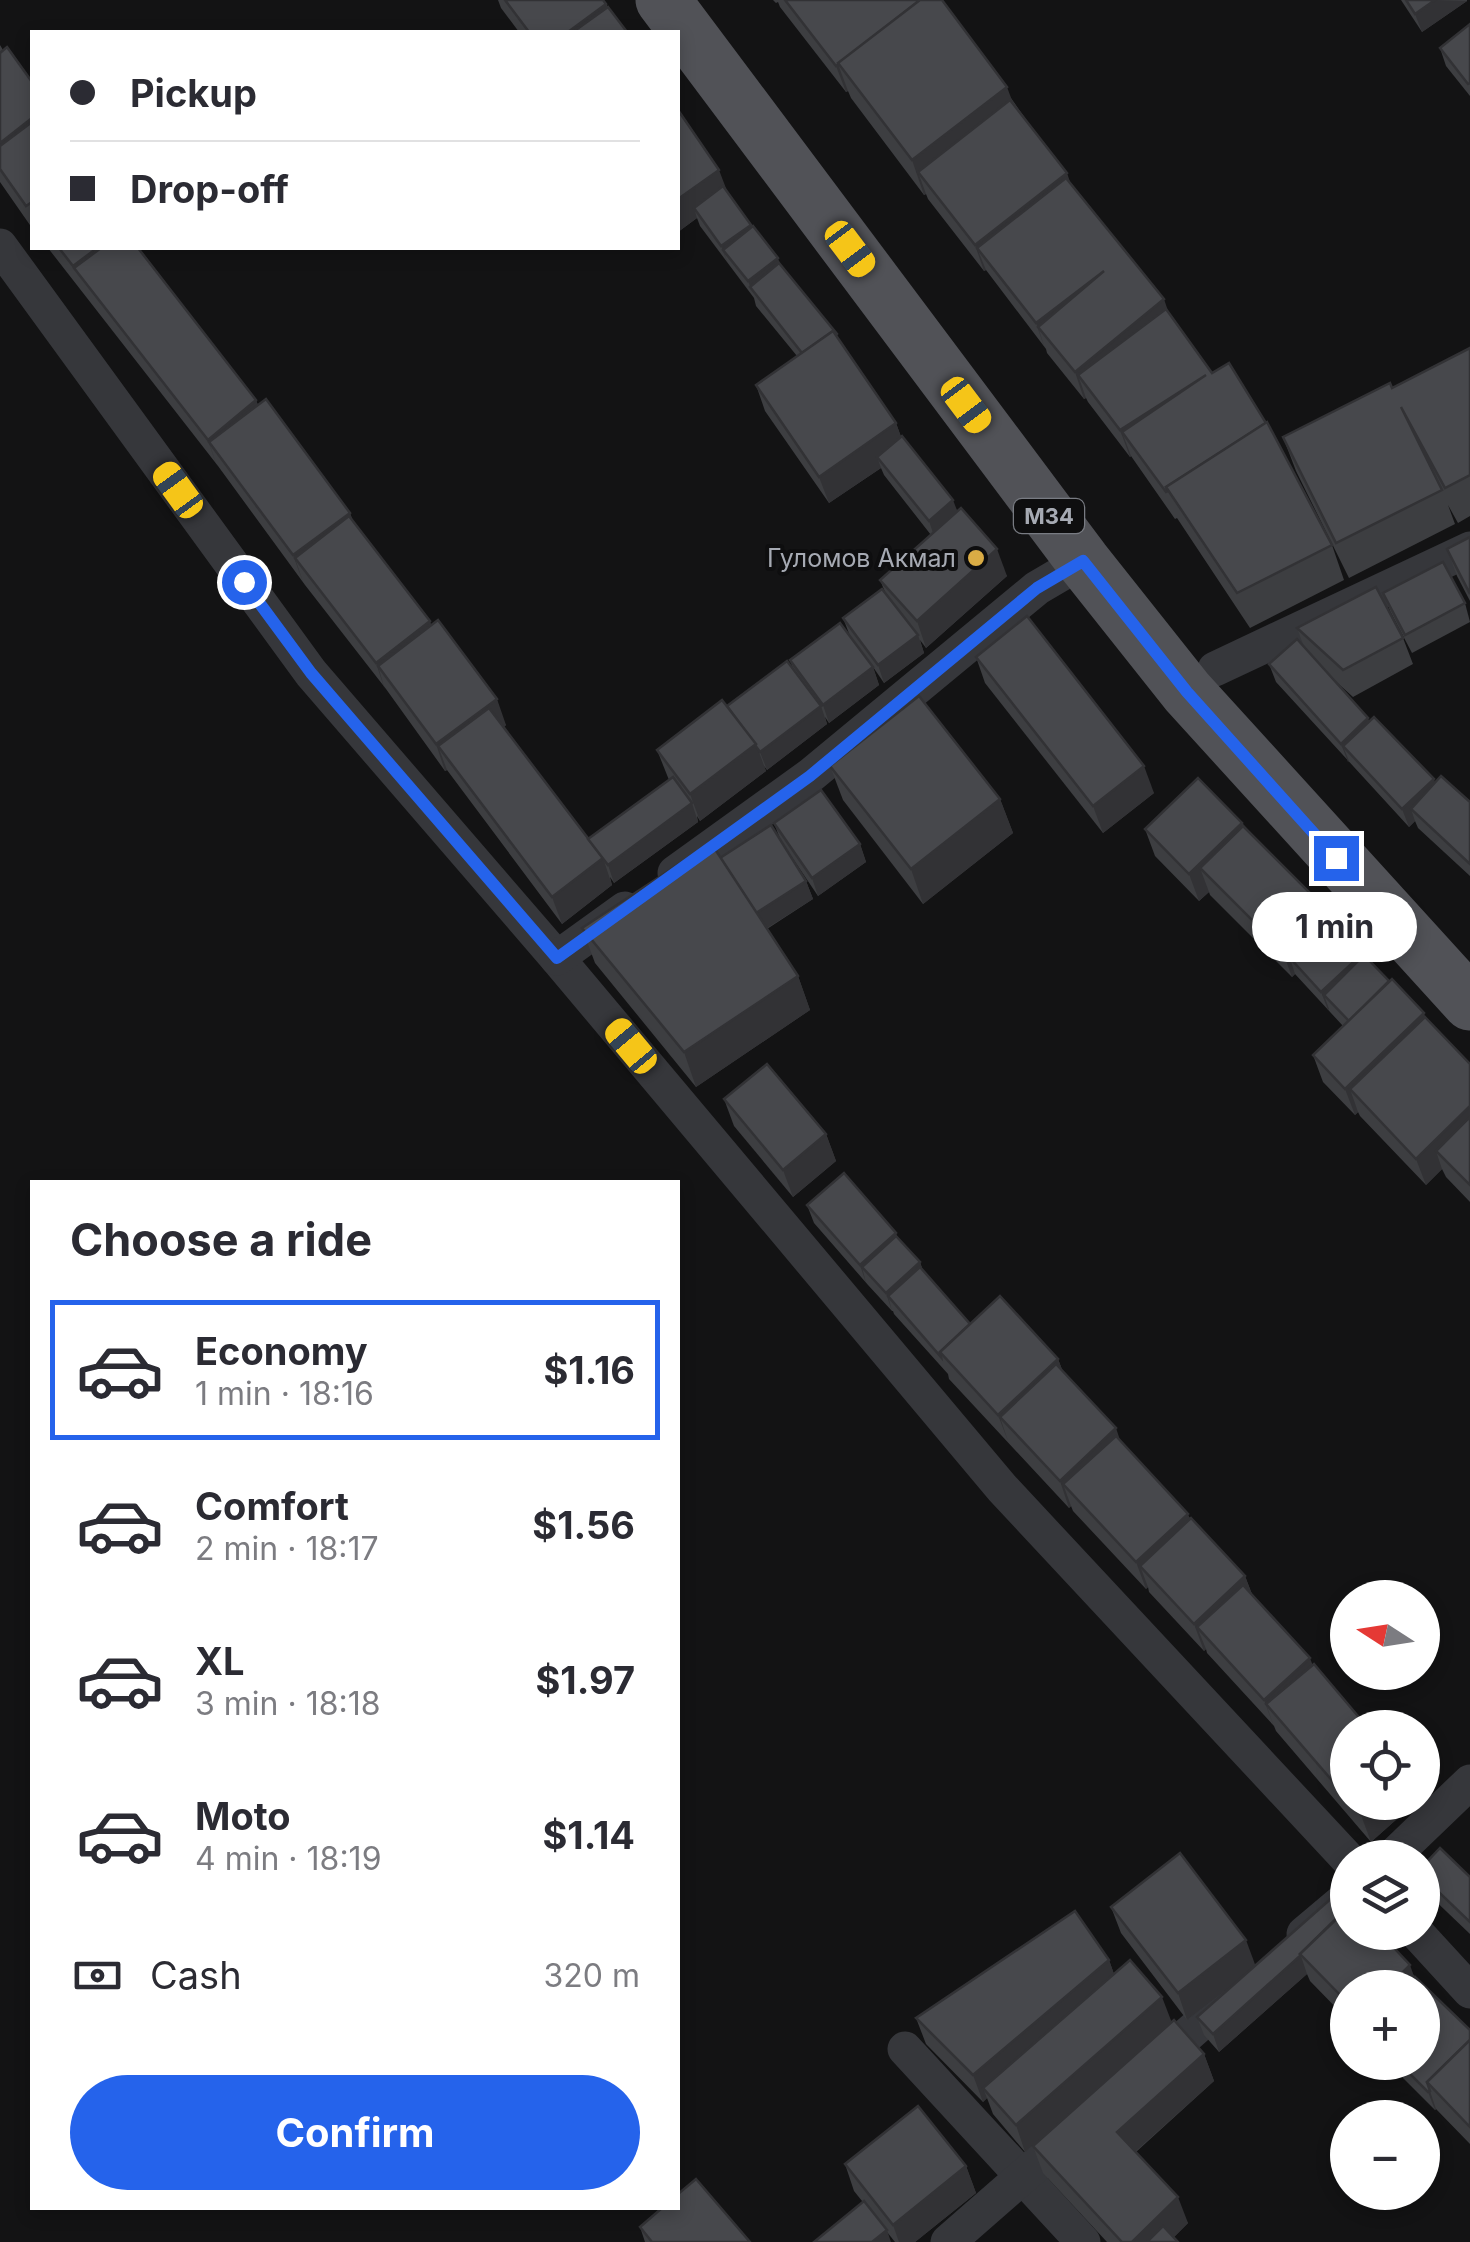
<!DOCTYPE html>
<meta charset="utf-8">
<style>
body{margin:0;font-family:Inter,sans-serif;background:#f7f7f7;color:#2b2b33;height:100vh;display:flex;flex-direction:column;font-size:38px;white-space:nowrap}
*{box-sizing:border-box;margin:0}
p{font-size:32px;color:#7c7c81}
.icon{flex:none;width:55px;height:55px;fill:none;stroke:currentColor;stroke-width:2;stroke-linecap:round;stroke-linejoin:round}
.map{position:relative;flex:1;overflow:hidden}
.sheet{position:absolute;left:30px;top:1180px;width:650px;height:1030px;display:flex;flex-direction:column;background:#fff;border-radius:0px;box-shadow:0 5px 15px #0003}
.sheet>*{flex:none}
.banner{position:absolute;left:30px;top:30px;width:650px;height:220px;border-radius:0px;box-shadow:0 5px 15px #0003;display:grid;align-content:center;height:220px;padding:0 40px;background:#fff}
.needle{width:65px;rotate:282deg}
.controls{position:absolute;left:1330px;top:1580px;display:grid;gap:20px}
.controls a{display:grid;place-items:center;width:110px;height:110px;border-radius:50%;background:#fff;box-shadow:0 5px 15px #0003;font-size:50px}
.end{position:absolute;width:45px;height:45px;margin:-22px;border:12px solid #2563eb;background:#fff;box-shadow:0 0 0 5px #fff}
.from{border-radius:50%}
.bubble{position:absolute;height:70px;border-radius:35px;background:#fff;box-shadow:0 5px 15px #0003;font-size:32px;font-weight:700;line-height:70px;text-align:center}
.car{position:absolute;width:30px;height:60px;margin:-30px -15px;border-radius:12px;box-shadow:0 0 8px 2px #0007;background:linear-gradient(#f5c518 24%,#345 0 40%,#f5c518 0 76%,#345 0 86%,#f5c518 0)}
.banner b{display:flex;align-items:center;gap:35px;height:95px;font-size:38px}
.banner b+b{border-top:2px solid #e1e1e2}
.banner i{width:25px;height:25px;background:#2b2b33}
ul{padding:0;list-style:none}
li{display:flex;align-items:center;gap:30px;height:140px;margin:0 20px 15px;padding:0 20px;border:5px solid transparent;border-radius:0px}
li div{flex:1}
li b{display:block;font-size:38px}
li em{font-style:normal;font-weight:700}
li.on{border-color:#2563eb}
li>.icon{width:90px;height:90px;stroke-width:1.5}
h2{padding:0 40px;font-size:45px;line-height:120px}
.pay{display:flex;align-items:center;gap:25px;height:110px;padding:0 40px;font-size:38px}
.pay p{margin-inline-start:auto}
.cta{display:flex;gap:20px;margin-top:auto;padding:20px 40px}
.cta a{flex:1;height:115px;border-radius:60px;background:#2563eb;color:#fff;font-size:40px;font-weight:700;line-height:115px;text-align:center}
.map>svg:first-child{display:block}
</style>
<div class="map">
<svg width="1470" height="2242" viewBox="0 0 1470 2242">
<rect width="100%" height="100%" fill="#131314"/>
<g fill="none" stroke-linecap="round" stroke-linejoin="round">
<g stroke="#36373b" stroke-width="35">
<polyline points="0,246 311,673 557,958 1002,1488 1348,1859"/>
<polyline points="1215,669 1470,549"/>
<polyline points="675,873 811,775 1037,588 1083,561"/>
<polyline points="557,958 625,909"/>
<polyline points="1391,1858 1470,1782"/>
<polyline points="1416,1932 1470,1991"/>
<polyline points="1304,1934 1348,1897"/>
<polyline points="905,2049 1083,2242"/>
<polyline points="1153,2065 1234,1994"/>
<polyline points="948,2242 1075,2131"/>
</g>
<polyline stroke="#515257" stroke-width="55" points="663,0 1083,561 1187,692 1470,1003"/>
</g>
<g fill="#3d3e41">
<polygon points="498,0 603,0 627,32 519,32 501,8"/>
<polygon points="773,0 942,0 1070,182 1168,312 1332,545 1344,580 1250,628 1177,518 1175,519 1131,456 1130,457 1088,402 1086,398 1084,399 1047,353 1046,349 986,270 984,271 928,199 926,194 924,195 851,98 848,91 846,92 780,7 778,2 776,3"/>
<polygon points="1401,0 1467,0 1467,1 1422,32"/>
<polygon points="1470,24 1470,96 1446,66 1440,48"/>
<polygon points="0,45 3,50 32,82 32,228 0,182"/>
<polygon points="678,110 727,191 752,227 839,340 896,423 901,437 1007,576 926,648 920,640 924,653 884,683 873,667 879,685 829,723 825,717 827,724 767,770 764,766 766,771 700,821 697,816 698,822 614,883 610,877 612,885 562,924 447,770 445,771 386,689 305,585 218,466 48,248 140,248 139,248 256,400 258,405 350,513 353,522 430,621 431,626 506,725 504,727 588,839 669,780 657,750 727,706 793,669 790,660 850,636 843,618 885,592 880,580 931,535 884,475 881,468 829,503 765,411 756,385 797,356 756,306 754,298 700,226 697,218 678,232"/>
<polygon points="1470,348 1470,516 1458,523 1448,505 1455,524 1349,578 1296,471 1283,437 1392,388"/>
<polygon points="1470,537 1470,601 1457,576 1447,549"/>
<polygon points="1383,593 1465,603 1470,622 1412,653 1390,611"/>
<polygon points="1297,628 1403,638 1413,664 1353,697 1332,678 1369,721 1435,783 1470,802 1470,876 1418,828 1415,821 1409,827 1276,682 1269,664 1304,647"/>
<polygon points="976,657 1154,793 1103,833 985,683"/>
<polygon points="830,766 1000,799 1013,833 923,904 843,800"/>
<polygon points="774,823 860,844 866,862 818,896 787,850 806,881 813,899 767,929 798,976 810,1010 696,1087 595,963 582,928 780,839"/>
<polygon points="1242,823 1330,921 1470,1064 1470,1202 1446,1177 1442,1169 1426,1185 1360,1116 1358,1112 1355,1115 1323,1082 1313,1055 1343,1026 1295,974 1292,977 1210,895 1209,892 1199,901 1155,856 1145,829"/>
<polygon points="724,1099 826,1134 836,1161 793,1197 734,1126"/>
<polygon points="807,1205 899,1240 920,1262 923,1271 970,1324 1058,1359 1063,1372 1120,1441 1190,1518 1245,1576 1252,1594 1312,1665 1348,1728 1348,1802 1416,1802 1371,1842 1276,1731 1274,1726 1207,1653 1206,1649 1204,1651 1149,1592 1148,1587 1146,1589 1073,1511 1071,1506 1069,1508 949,1379 948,1374 894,1314 893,1311 892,1311 868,1285 814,1223"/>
<polygon points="1422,1867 1470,1877 1470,1934 1424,1890 1422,1884"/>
<polygon points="1111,1907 1256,1965 1346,1909 1470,2030 1470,2144 1436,2109 1435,2110 1387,2062 1422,2062 1348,1988 1348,2020 1310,1981 1307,1974 1219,2052 1204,2035 1197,2017 1239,1980 1187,2020 1121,1933"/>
<polygon points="1109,1960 1114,1974 1171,2022 1204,2054 1214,2081 1136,2152 1188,2223 1174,2237 1178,2242 1107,2242 1043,2173 1033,2146 1084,2100 1025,2152 993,2114 987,2098 983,2102 926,2044 916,2018"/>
<polygon points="845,2164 966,2166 976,2193 915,2242 895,2242 854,2191"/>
<polygon points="640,2227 750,2242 645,2242"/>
</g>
<g fill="#323235">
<polygon points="1435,0 1467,1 1422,32 1415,14"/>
<polygon points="606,4 616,31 613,32 568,32"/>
<polygon points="838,64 848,91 846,92 836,66"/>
<polygon points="1007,87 1020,122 918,172 926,194 924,195 912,160"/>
<polygon points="32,118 32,152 0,169 0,143"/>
<polygon points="719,170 729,196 694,208 697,218 678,232 678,199"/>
<polygon points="1067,173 1076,199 977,248 986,270 984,271 975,245"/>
<polygon points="751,225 757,243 723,250 728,264 721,246"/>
<polygon points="778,258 784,276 751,289 748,281"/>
<polygon points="1104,271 1038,327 1045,349 1036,323"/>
<polygon points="1164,299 1173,326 1078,375 1086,398 1084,399 1075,372"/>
<polygon points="1206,375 1122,432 1131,456 1130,457 1120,430"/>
<polygon points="256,400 266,427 209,442 217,467 208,440"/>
<polygon points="896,423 906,450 877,457 881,468 829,503 819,477"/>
<polygon points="953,500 960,518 935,539 929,521"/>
<polygon points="350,513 360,539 295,558 303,582 293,555"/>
<polygon points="997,549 1007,576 926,648 917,621"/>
<polygon points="430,621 439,648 378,666 385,690 376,663"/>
<polygon points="918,635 924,653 884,683 878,665"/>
<polygon points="873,667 879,685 829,723 823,705"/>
<polygon points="497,699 506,725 452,766 438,746 447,770 445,771 436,744"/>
<polygon points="821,706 827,724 767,770 760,752"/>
<polygon points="1368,718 1375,736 1343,746 1349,761 1348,762 1341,744"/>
<polygon points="756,744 766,771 700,821 690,794"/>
<polygon points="1144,766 1154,793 1103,833 1093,806"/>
<polygon points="1434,779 1440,797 1411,809 1415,821 1409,827 1402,809"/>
<polygon points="1000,799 1013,833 923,904 911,869"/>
<polygon points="692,803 698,822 614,883 608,865"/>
<polygon points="1242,823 1252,850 1200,868 1209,892 1199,901 1189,874"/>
<polygon points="860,844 866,862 818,896 812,878"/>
<polygon points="603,858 612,885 562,924 552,897"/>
<polygon points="806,881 813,899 761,932 755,914"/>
<polygon points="1325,908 1335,934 1290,958 1295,974 1292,977 1282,950"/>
<polygon points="1362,954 1369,972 1324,995 1329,1009 1328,1010 1321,992"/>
<polygon points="798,976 810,1010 696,1087 684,1052"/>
<polygon points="1424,1013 1433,1040 1350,1089 1358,1112 1355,1115 1345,1089"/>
<polygon points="1470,1106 1470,1142 1436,1151 1442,1169 1426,1185 1416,1159"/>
<polygon points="826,1134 836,1161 793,1197 783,1170"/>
<polygon points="896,1233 903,1251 862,1267 866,1283 860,1265"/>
<polygon points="920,1262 926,1280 888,1296 892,1311 886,1293"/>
<polygon points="1058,1359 1068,1385 1000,1417 1008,1441 998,1415"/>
<polygon points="1116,1428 1125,1455 1063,1484 1071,1506 1069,1508 1060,1481"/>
<polygon points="1188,1514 1198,1540 1140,1566 1148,1587 1146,1589 1136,1562"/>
<polygon points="1245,1576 1255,1603 1197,1627 1206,1649 1204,1651 1194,1624"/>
<polygon points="1310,1658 1320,1685 1266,1704 1274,1727 1264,1700"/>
<polygon points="1376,1802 1416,1802 1371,1842 1361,1815"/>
<polygon points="1246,1940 1256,1967 1187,2020 1178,1993"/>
<polygon points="1301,1956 1307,1974 1219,2052 1213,2034"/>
<polygon points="1109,1960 1118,1986 983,2088 987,2098 983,2102 973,2075"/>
<polygon points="1410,1965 1418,1988 1387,1988"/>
<polygon points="1162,1997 1172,2023 1025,2152 1016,2125"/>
<polygon points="1204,2054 1214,2081 1127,2159 1117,2132"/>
<polygon points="1430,2091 1436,2109 1435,2110 1428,2092"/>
<polygon points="966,2166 976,2193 915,2242 899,2242 893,2225"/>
<polygon points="1178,2197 1188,2223 1169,2242 1132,2242"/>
<polygon points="887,2230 891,2242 872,2242"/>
</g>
<g fill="#47484c" stroke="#323235" stroke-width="2.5">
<polygon points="505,0 603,0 606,4 568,32 529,32"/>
<polygon points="785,0 920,0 836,66"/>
<polygon points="920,0 942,0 1007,87 912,160 838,63"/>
<polygon points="1406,0 1435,0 1415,14"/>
<polygon points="608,7 627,32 573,32"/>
<polygon points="1470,24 1470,83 1468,84 1440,48"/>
<polygon points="7,47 32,82 32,118 0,143 0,53"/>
<polygon points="1010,100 1067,173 975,245 918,172"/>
<polygon points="678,110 719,170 678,199"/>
<polygon points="32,122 32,202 26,206 0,169 0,146"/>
<polygon points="1066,178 1164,299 1075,372 1038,327 1104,271 1036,323 977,248"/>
<polygon points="723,186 751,225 721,246 694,208"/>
<polygon points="753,226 778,258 748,281 723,250"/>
<polygon points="59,248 97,248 73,266"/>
<polygon points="101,248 138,248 256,400 208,440 74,268"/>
<polygon points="779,263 837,334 836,335 833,331 802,353 750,287"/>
<polygon points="1166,309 1212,373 1229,363 1266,423 1166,487 1168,491 1166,492 1122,432 1206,375 1120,430 1078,375"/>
<polygon points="833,331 896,423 819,477 756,385"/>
<polygon points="1470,348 1470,475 1445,488 1401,407 1442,490 1336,543 1283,437 1390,383 1392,388"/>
<polygon points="266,399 350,513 293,555 209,442"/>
<polygon points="1267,422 1332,545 1237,593 1166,487"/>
<polygon points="902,436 953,500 929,521 877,457"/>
<polygon points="961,508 997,549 917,621 880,580"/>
<polygon points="349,516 430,621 376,663 295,558"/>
<polygon points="1470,537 1470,594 1447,549"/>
<polygon points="1443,562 1465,603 1405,635 1383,593"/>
<polygon points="1376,587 1403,638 1343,670 1297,628"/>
<polygon points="882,589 918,635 878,665 843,618"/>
<polygon points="1027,616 1144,766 1093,806 976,657"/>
<polygon points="438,620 497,699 436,744 378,666"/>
<polygon points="840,623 873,667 823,705 790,660"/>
<polygon points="1297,639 1368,718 1341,744 1269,664"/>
<polygon points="787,661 821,706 760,752 727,706"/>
<polygon points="919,696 1000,799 911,869 830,766"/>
<polygon points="722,700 756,744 690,794 657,750"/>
<polygon points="489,708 603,858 552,897 438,746"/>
<polygon points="1374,717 1434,779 1402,809 1343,746"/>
<polygon points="1441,776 1470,802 1470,864 1411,809"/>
<polygon points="673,777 692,803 608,865 588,839"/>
<polygon points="1198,778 1242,823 1189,874 1145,829"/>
<polygon points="821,790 860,844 812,878 774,823"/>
<polygon points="771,825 806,881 756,913 720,858"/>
<polygon points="1243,826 1325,908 1282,950 1200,868"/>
<polygon points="711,843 798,976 684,1052 582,928"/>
<polygon points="1331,919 1362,954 1321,992 1290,958"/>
<polygon points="1364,955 1389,981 1349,1021 1324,995"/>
<polygon points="1392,979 1424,1013 1345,1089 1313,1055"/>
<polygon points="1425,1017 1470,1064 1470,1106 1416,1159 1350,1089"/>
<polygon points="767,1064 826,1134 783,1170 724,1099"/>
<polygon points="1470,1117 1470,1185 1436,1151"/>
<polygon points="844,1173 896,1233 860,1265 807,1205"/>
<polygon points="896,1236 920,1262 886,1293 862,1267"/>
<polygon points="920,1267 970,1324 940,1352 941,1357 888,1296"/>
<polygon points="1000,1296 1058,1359 998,1415 940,1352"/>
<polygon points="1056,1364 1116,1428 1060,1481 1000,1417"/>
<polygon points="1116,1436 1188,1514 1136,1562 1063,1484"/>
<polygon points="1191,1518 1245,1576 1194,1624 1140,1566"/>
<polygon points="1243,1585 1310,1658 1264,1700 1197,1627"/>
<polygon points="1314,1664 1368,1728 1348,1728 1348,1799 1266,1704"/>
<polygon points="1351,1802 1376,1802 1361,1815"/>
<polygon points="1440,1848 1470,1877 1470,1922 1422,1876 1422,1867"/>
<polygon points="1180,1853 1246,1940 1178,1993 1111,1907"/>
<polygon points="1334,1896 1346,1909 1300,1954 1301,1955 1213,2034 1197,2017"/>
<polygon points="1348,1908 1348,1932 1379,1932 1410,1965 1387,1988 1348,1988 1348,2003 1300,1954"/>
<polygon points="1075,1911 1109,1960 973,2075 916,2018"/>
<polygon points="1130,1960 1162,1997 1016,2125 983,2088"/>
<polygon points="1415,1977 1470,2030 1470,2040 1427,2082 1430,2091 1428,2092 1398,2062 1422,2062 1422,1988 1404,1988"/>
<polygon points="1174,2020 1204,2054 1117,2132 1178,2197 1132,2242 1122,2242 1033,2146"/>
<polygon points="1470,2040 1470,2127 1427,2082"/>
<polygon points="918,2106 966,2166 893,2225 845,2164"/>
<polygon points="696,2179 750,2242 652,2242 640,2227 662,2208 678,2208 678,2194"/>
<polygon points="864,2201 887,2230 872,2242 814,2242"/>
<polygon points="1163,2226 1178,2242 1147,2242"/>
</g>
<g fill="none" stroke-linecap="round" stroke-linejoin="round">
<polyline stroke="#2563eb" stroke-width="12" points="244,582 311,673 557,958 810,776 1037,588 1083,561 1187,692 1336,858"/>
</g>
<circle fill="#daac45" stroke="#0e0e0f" stroke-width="4" cx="976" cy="558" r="10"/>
<g text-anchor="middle" stroke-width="8" stroke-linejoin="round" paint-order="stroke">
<rect fill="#0e0e0f" stroke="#787b82" stroke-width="2.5" x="1014" y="499" width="70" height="34" rx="8"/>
<g font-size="22" font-weight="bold" fill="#a6aab3">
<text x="1049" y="524">M34</text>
</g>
<g font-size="25" fill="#a6aab3" stroke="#0e0e0f" text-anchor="end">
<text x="956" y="567">Гуломов Акмал</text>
</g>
</g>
</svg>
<div class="controls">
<a><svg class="needle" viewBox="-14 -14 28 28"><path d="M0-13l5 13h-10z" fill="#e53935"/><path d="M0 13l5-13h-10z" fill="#7c7c81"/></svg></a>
<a><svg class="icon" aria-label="locate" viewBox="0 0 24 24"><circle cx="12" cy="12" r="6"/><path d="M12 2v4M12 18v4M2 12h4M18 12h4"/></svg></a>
<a><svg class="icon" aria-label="layers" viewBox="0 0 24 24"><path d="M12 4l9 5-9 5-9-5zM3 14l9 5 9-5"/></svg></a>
<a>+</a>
<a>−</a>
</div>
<i class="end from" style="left:244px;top:582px"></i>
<i class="end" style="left:1336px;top:858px"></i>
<div class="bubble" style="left:1252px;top:892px;width:165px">1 min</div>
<i class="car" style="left:850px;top:249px;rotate:143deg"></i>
<i class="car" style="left:966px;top:405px;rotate:143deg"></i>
<i class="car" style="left:178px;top:490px;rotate:324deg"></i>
<i class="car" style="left:631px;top:1046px;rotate:320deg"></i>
<div class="banner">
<b><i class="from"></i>Pickup</b>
<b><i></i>Drop-off</b>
</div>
<section class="sheet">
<h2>Choose a ride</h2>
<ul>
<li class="on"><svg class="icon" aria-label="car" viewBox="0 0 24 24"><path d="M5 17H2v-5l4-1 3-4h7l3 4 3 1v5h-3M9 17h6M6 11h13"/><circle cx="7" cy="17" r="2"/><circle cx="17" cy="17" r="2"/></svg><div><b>Economy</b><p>1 min · 18:16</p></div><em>$1.16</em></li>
<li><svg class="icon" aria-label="car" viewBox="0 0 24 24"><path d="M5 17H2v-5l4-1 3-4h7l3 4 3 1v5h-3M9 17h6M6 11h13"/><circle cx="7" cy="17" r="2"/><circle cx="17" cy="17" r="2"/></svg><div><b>Comfort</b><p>2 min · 18:17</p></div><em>$1.56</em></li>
<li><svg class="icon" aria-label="car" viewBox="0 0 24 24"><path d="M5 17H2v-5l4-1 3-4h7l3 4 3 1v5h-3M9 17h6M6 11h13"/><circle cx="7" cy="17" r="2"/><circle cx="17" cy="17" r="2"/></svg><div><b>XL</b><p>3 min · 18:18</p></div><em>$1.97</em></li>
<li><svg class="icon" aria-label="car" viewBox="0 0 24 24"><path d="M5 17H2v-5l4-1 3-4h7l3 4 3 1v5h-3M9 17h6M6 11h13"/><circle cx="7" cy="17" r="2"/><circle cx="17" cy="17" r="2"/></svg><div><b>Moto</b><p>4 min · 18:19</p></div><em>$1.14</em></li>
</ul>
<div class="pay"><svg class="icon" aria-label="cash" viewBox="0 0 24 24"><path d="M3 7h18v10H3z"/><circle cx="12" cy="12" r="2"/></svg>Cash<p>320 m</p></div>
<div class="cta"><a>Confirm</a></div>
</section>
</div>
